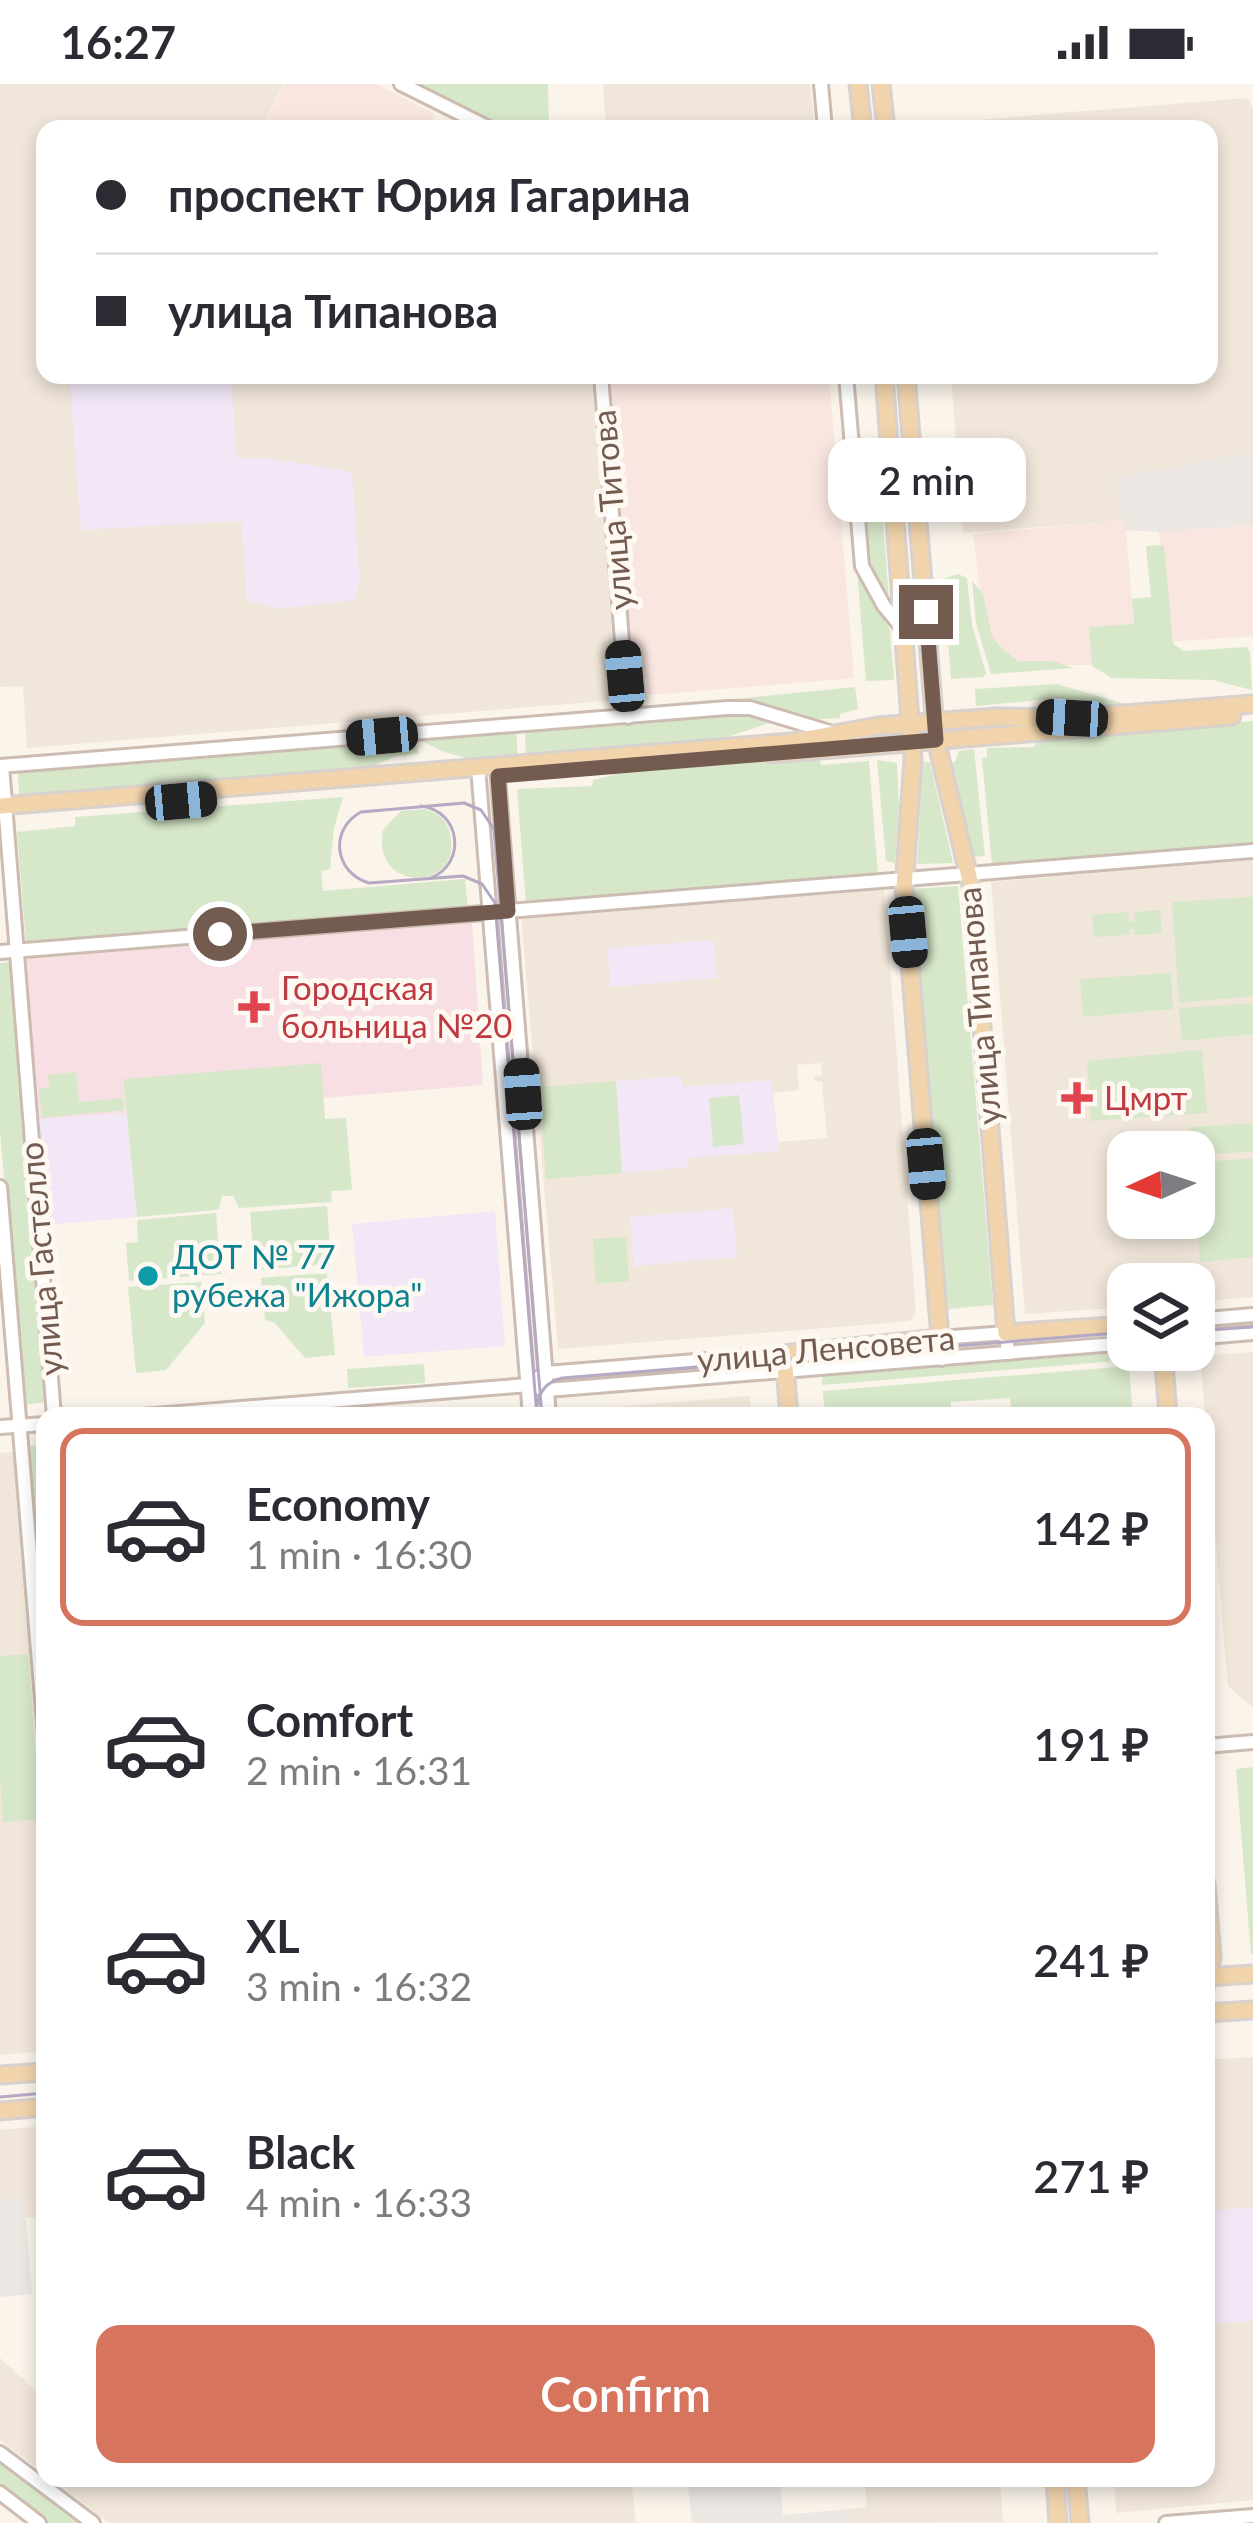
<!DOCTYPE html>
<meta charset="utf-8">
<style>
body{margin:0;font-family:Lato,sans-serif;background:#f7f7f7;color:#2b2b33;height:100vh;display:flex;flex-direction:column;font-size:45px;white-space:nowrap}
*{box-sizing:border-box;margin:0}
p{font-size:39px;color:#7c7c81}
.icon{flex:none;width:66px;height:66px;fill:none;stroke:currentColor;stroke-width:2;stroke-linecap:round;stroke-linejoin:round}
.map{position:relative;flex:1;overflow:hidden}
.details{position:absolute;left:36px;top:1323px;width:1179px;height:1080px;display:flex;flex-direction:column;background:#fff;border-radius:24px;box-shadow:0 6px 18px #0003}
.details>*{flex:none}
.banner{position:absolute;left:36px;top:36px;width:1182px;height:264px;border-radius:24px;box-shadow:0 6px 18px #0003;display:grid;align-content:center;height:264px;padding:0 60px;background:#fff}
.needle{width:78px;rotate:267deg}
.controls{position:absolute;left:1107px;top:1047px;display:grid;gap:24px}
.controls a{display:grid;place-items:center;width:108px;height:108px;border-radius:24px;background:#fff;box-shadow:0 6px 18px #0003;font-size:60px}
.end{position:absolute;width:54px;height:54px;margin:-27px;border:15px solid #735b50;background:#fff;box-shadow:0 0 0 6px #fff}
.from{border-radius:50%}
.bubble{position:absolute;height:84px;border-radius:24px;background:#fff;box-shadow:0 6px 18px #0003;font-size:39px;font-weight:600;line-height:84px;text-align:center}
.car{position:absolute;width:36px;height:72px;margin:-36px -18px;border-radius:15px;box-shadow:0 0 9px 3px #0007;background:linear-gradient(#222 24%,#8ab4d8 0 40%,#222 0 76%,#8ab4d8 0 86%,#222 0)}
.banner b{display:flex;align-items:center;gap:42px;height:114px;font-size:45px}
.banner b+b{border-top:3px solid #e1e1e2}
.banner i{width:30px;height:30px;background:#2b2b33}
ul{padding:21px 0 0;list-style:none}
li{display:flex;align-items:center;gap:36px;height:198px;margin:0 24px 18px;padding:0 36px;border:6px solid transparent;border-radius:24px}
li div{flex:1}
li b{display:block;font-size:45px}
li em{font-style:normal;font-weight:600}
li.selected{border-color:#d6745e}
li>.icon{width:108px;height:108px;stroke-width:1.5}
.primary-button{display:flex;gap:24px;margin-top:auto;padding:24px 60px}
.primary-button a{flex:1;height:138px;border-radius:24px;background:#d6745e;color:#fff;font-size:48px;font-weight:600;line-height:138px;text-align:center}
.status{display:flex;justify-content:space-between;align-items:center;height:84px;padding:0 60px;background:#fff;direction:ltr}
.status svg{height:33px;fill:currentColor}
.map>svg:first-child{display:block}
</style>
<div class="status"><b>16:27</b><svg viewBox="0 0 49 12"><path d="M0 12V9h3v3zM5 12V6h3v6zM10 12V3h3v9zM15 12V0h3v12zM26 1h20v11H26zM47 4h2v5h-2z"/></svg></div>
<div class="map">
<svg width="1253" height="2439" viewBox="0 0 1253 2439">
<rect width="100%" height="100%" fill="#faf4eb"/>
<g fill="#f1e6da" fill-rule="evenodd">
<polygon points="0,0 284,0 265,37 279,45 45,45 45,291 592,291 617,616 27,664 23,602 0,603"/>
<polygon points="603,0 810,0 815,45 606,45"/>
<polygon points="1247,14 1253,24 1253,371 1222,373 1118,393 1122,437 963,449 951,291 1209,291 1209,45 937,45 941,39"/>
<path d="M1253,776V1213L1194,1218V1200H1128V1223L1025,1230L991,798ZM1128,1068H1194V1134H1128Z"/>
<path d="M884,802L916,1230L911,1236L900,1238L558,1265L521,830ZM821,979L822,991L814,992V997L822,998L827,1054L778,1058L773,1009L799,1006L797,981Z"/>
<polygon points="1253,1268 1253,1624 1228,1602 1200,1272"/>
<polygon points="750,1312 751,1332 564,1332 563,1327"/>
<polygon points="15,1368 45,1792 45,1967 0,1971 0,1369"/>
<polygon points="1253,1973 1253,2416 1116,2429 1114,2394 1206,2394 1206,1976"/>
<polygon points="45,2042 45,2132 26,2134 24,2114 0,2116 0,2046"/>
<polygon points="0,2274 45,2315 45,2390 0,2356"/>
<polygon points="50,2394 674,2394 674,2399 632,2402 636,2439 109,2439"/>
<polygon points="864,2394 1000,2394 1003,2438 851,2439 849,2425 867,2423"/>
</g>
<g fill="#f9e6e0">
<polygon points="285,0 377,0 435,30 428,45 281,45 266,37"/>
<polygon points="829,291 854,594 649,611 646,593 634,595 631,591 607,291"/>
<polygon points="1122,437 1126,446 1137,581 1017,581 989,559 983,533 973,450"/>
<polygon points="1253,441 1253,552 1168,558 1159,448"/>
</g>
<g fill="#ece7e3">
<polygon points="1253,371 1253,441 1159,448 1126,446 1122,437 1117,393 1222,373"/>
<polygon points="24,2114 32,2210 0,2213 0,2116"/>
<polygon points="687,2394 780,2394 783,2431 849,2425 851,2439 692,2439"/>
</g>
<g fill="#f1e7f7">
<polygon points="69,291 231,291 237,375 260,373 352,388 360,497 354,516 280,525 247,517 241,437 81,446"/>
<polygon points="714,856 717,894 611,903 607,864"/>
<polygon points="681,992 683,1003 771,996 779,1067 688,1074 688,1083 622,1089 616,997"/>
<polygon points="126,1029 137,1133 47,1141 39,1035"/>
<polygon points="733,1124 737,1173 634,1182 630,1133"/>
<polygon points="495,1127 505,1262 364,1273 352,1140"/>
<polygon points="1253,2123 1253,2237 1206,2240 1206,2127"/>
</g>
<polygon fill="#f7dfe3" points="472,839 483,1001 323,1014 321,980 123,996 126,1029 39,1035 26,875"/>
<g fill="#d7e7ca">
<polygon points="414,0 548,0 549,45 504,45"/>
<polygon points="861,400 883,436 889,517 868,484"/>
<polygon points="1164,461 1173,560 1184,567 1246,563 1250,568 1252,606 1213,596 1112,594 1092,582 1089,543 1134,540 1132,515 1151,513 1146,462"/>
<polygon points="857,487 890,546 894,596 866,597"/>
<polygon points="958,490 967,494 972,541 986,590 983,593 951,595 943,495"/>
<polygon points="972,497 983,510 992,553 1002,564 1018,577 1053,577 1074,584 991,590 976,539"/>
<polygon points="1057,600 1135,623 1070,628 1062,614 976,622 975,605"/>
<polygon points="855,603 858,625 840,630 840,634 807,636 734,615"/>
<polygon points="740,629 754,630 769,639 715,657 526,673 525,646"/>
<polygon points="1253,637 1253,761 992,782 982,674 987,673 987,664 1035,663 1035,659 1062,652"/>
<polygon points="516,647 518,674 464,679 463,673 441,667 418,655"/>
<polygon points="407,656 418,663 419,670 396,672 368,685 19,714 18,686"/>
<polygon points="974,665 985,772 973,773 951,678 955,678 959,667"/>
<polygon points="819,673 821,681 869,677 878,791 526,820 517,705 592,702 593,696 621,689"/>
<polygon points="877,676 897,679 899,723 895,779 886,777"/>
<polygon points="923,678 930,678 953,779 917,780"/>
<polygon points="343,713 334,744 330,785 321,787 323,807 465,795 468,826 26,860 17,748 75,742 75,733"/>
<path d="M425,725C439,729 447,736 450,750C464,808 371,810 383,746L401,727Z"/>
<polygon points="958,802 993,1221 948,1225 913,805"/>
<polygon points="1253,813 1253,912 1179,919 1172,818"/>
<polygon points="1160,826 1162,849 1136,851 1134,845 1129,845 1129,851 1094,853 1092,831 1127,828 1129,837 1135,837 1134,828"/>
<polygon points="12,878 48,1318 24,1321 0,1048 0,879"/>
<polygon points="1171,889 1173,925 1083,933 1080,895"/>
<polygon points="1253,919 1253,950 1182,957 1179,924"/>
<polygon points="1202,966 1207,1029 1091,1037 1087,977"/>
<polygon points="321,979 325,1035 346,1034 352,1106 331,1107 332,1118 239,1124 233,1112 222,1112 219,1125 216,1126 137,1133 123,995"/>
<polygon points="76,988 79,1018 123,1014 124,1026 42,1034 39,1005 49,1003 48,991"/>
<polygon points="616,997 622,1089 546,1095 539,1003"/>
<polygon points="739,1011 744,1060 713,1063 709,1014"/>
<polygon points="1253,1039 1253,1067 1194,1072 1194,1068 1191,1068 1189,1043"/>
<polygon points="1253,1074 1253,1173 1200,1178 1194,1079"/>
<polygon points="327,1122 331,1180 255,1186 250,1128"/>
<polygon points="216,1129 221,1190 129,1197 126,1159 138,1158 137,1136"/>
<polygon points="626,1153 629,1197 596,1200 593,1155"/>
<polygon points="327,1189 335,1271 305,1274 275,1239 265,1236 261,1194"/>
<polygon points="201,1198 205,1239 166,1286 136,1289 128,1203"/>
<polygon points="1127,1267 1128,1276 822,1301 822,1291"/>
<polygon points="424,1280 425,1299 348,1304 347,1285"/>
<polygon points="1129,1282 1133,1332 1012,1332 1010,1314 951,1318 951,1332 825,1332 823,1307"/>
<polygon points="45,1361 45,1591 26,1362"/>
<polygon points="28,1570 41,1735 3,1738 0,1696 0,1572"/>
<polygon points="1253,1683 1253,1870 1251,1870 1236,1685"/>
<polygon points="0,2374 86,2439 45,2439 0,2405"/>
</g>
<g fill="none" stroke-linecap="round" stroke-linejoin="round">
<defs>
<g id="minor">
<polyline points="401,0 491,45"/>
<polyline points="821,0 825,45"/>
<polyline points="601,291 628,633"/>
<polyline points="846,291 862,482 884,522 904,546"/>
<polyline points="854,382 895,431"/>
<polyline points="0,682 727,624 750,624 833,649"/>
<polyline points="2,682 54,1332"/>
<polyline points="497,682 549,1332"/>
<polyline points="478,683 530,1332"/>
<polyline points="0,868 1253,767"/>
<polyline points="0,1103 45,1652"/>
<polyline points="1194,1236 1253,1231"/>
<polyline points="1194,1254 1253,1249"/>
<polyline points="942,1275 940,1254 1006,1249 1008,1269"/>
<polyline points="528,1301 546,1289 784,1270"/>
<polyline points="142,1332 528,1301 547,1306 1128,1259"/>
<polyline points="0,1343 45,1340"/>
<polyline points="1206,1662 1253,1658"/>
<polyline points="0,2369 93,2439"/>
<polyline points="0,2409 39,2439"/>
<polyline points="1166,2439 1253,2432"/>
</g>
<g id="major">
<polyline points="858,0 863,45"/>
<polyline points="881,0 886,45"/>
<polyline points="906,291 936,656 971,801 1006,1249 1128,1241"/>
<polyline points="772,670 1232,632"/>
<polyline points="0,722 791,658 878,642 997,633 1072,634 1253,620"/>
<polyline points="1163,1266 1168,1332"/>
<polyline points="789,1332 784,1270 940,1254 904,804 913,675 884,291"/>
<polyline points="1206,1799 1212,1873 1206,1901"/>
<polyline points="1206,1893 1253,1890"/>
<polyline points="1206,1929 1253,1926"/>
<polyline points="0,1991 45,1988"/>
<polyline points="0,2027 45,2023"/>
<polyline points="1055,2394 1058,2439"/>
<polyline points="1076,2394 1080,2439"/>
</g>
</defs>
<use href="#minor" stroke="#ccbcb1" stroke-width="18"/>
<use href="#major" stroke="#d8d1ce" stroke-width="21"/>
<use href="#minor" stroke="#fff" stroke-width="12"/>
<use href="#major" stroke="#f1d4ab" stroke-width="15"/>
<g stroke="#b6a9c4" stroke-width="3">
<path d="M421,722C461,727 467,779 431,794"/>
<polyline points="1194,1247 1253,1243"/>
<path d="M537,1321C540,1306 547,1298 562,1294L1128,1248"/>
<path d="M537,1332L495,819L482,800L463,792L369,799C334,789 329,745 361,728L464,719L481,726L494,745L542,1332"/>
<polyline points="0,2013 45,2009"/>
</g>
</g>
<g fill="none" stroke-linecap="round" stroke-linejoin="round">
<polyline stroke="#735b50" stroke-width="15" points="220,850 508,827 498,692 936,656 926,528"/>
</g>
<g fill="#e0444e" stroke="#fdf8f1" stroke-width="4.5">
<path d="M248 905h12v12h12v12h-12v12h-12v-12h-12v-12h12z"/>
<path d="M1071 996h12v12h12v12h-12v12h-12v-12h-12v-12h12z"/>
</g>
<circle fill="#0f9aa8" stroke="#fdf8f1" stroke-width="4.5" cx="148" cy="1192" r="12"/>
<g text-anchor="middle" stroke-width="10" stroke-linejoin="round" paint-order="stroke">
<g font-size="33" fill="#735b50" stroke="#fdf8f1">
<text transform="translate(612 426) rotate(-95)" y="12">улица Титова</text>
<text transform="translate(979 922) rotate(-95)" y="12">улица Типанова</text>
<text transform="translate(41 1175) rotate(-95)" y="12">улица Гастелло</text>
<text transform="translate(826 1265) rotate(-5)" y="12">улица Ленсовета</text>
</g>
<g font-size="33" fill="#be3a42" stroke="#fdf8f1" text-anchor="start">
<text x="281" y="916">Городская<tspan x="281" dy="38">больница №20</tspan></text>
<text x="1104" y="1026">Цмрт</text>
</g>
<g font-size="33" fill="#0d838f" stroke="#fdf8f1" text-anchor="start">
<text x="172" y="1185">ДОТ № 77<tspan x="172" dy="38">рубежа "Ижора"</tspan></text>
</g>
</g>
</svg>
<div class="controls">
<a><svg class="needle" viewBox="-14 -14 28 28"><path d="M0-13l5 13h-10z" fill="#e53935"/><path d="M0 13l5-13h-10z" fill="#7c7c81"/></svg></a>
<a><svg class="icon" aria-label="layers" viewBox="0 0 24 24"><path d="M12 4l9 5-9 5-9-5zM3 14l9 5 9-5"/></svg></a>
</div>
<i class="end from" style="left:220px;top:850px"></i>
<i class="end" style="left:926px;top:528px"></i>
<div class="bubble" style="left:828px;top:354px;width:198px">2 min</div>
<i class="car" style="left:625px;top:592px;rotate:355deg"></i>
<i class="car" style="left:1072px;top:634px;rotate:273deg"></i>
<i class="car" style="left:382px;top:652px;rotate:265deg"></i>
<i class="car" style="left:181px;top:717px;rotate:85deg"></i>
<i class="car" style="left:908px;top:848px;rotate:175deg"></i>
<i class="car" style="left:523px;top:1010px;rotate:356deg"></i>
<i class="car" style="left:926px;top:1080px;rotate:175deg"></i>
<div class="banner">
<b><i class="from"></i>проспект Юрия Гагарина</b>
<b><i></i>улица Типанова</b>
</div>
<section class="details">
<ul>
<li class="selected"><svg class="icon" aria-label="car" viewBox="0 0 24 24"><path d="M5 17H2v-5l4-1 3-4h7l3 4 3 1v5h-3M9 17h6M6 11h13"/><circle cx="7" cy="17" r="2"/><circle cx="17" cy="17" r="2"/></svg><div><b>Economy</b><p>1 min · 16:30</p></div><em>142 ₽</em></li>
<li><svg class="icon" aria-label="car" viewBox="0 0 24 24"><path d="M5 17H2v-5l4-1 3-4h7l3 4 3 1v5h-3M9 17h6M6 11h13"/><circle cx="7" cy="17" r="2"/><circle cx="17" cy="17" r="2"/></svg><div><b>Comfort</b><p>2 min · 16:31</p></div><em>191 ₽</em></li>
<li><svg class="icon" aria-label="car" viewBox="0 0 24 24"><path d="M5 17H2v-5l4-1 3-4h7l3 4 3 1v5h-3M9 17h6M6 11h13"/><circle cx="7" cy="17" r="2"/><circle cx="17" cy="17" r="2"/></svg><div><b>XL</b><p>3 min · 16:32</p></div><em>241 ₽</em></li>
<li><svg class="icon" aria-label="car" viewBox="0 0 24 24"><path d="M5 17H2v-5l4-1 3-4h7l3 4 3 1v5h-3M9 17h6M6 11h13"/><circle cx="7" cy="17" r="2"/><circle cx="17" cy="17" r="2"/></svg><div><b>Black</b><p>4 min · 16:33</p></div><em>271 ₽</em></li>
</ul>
<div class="primary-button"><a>Confirm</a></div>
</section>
</div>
